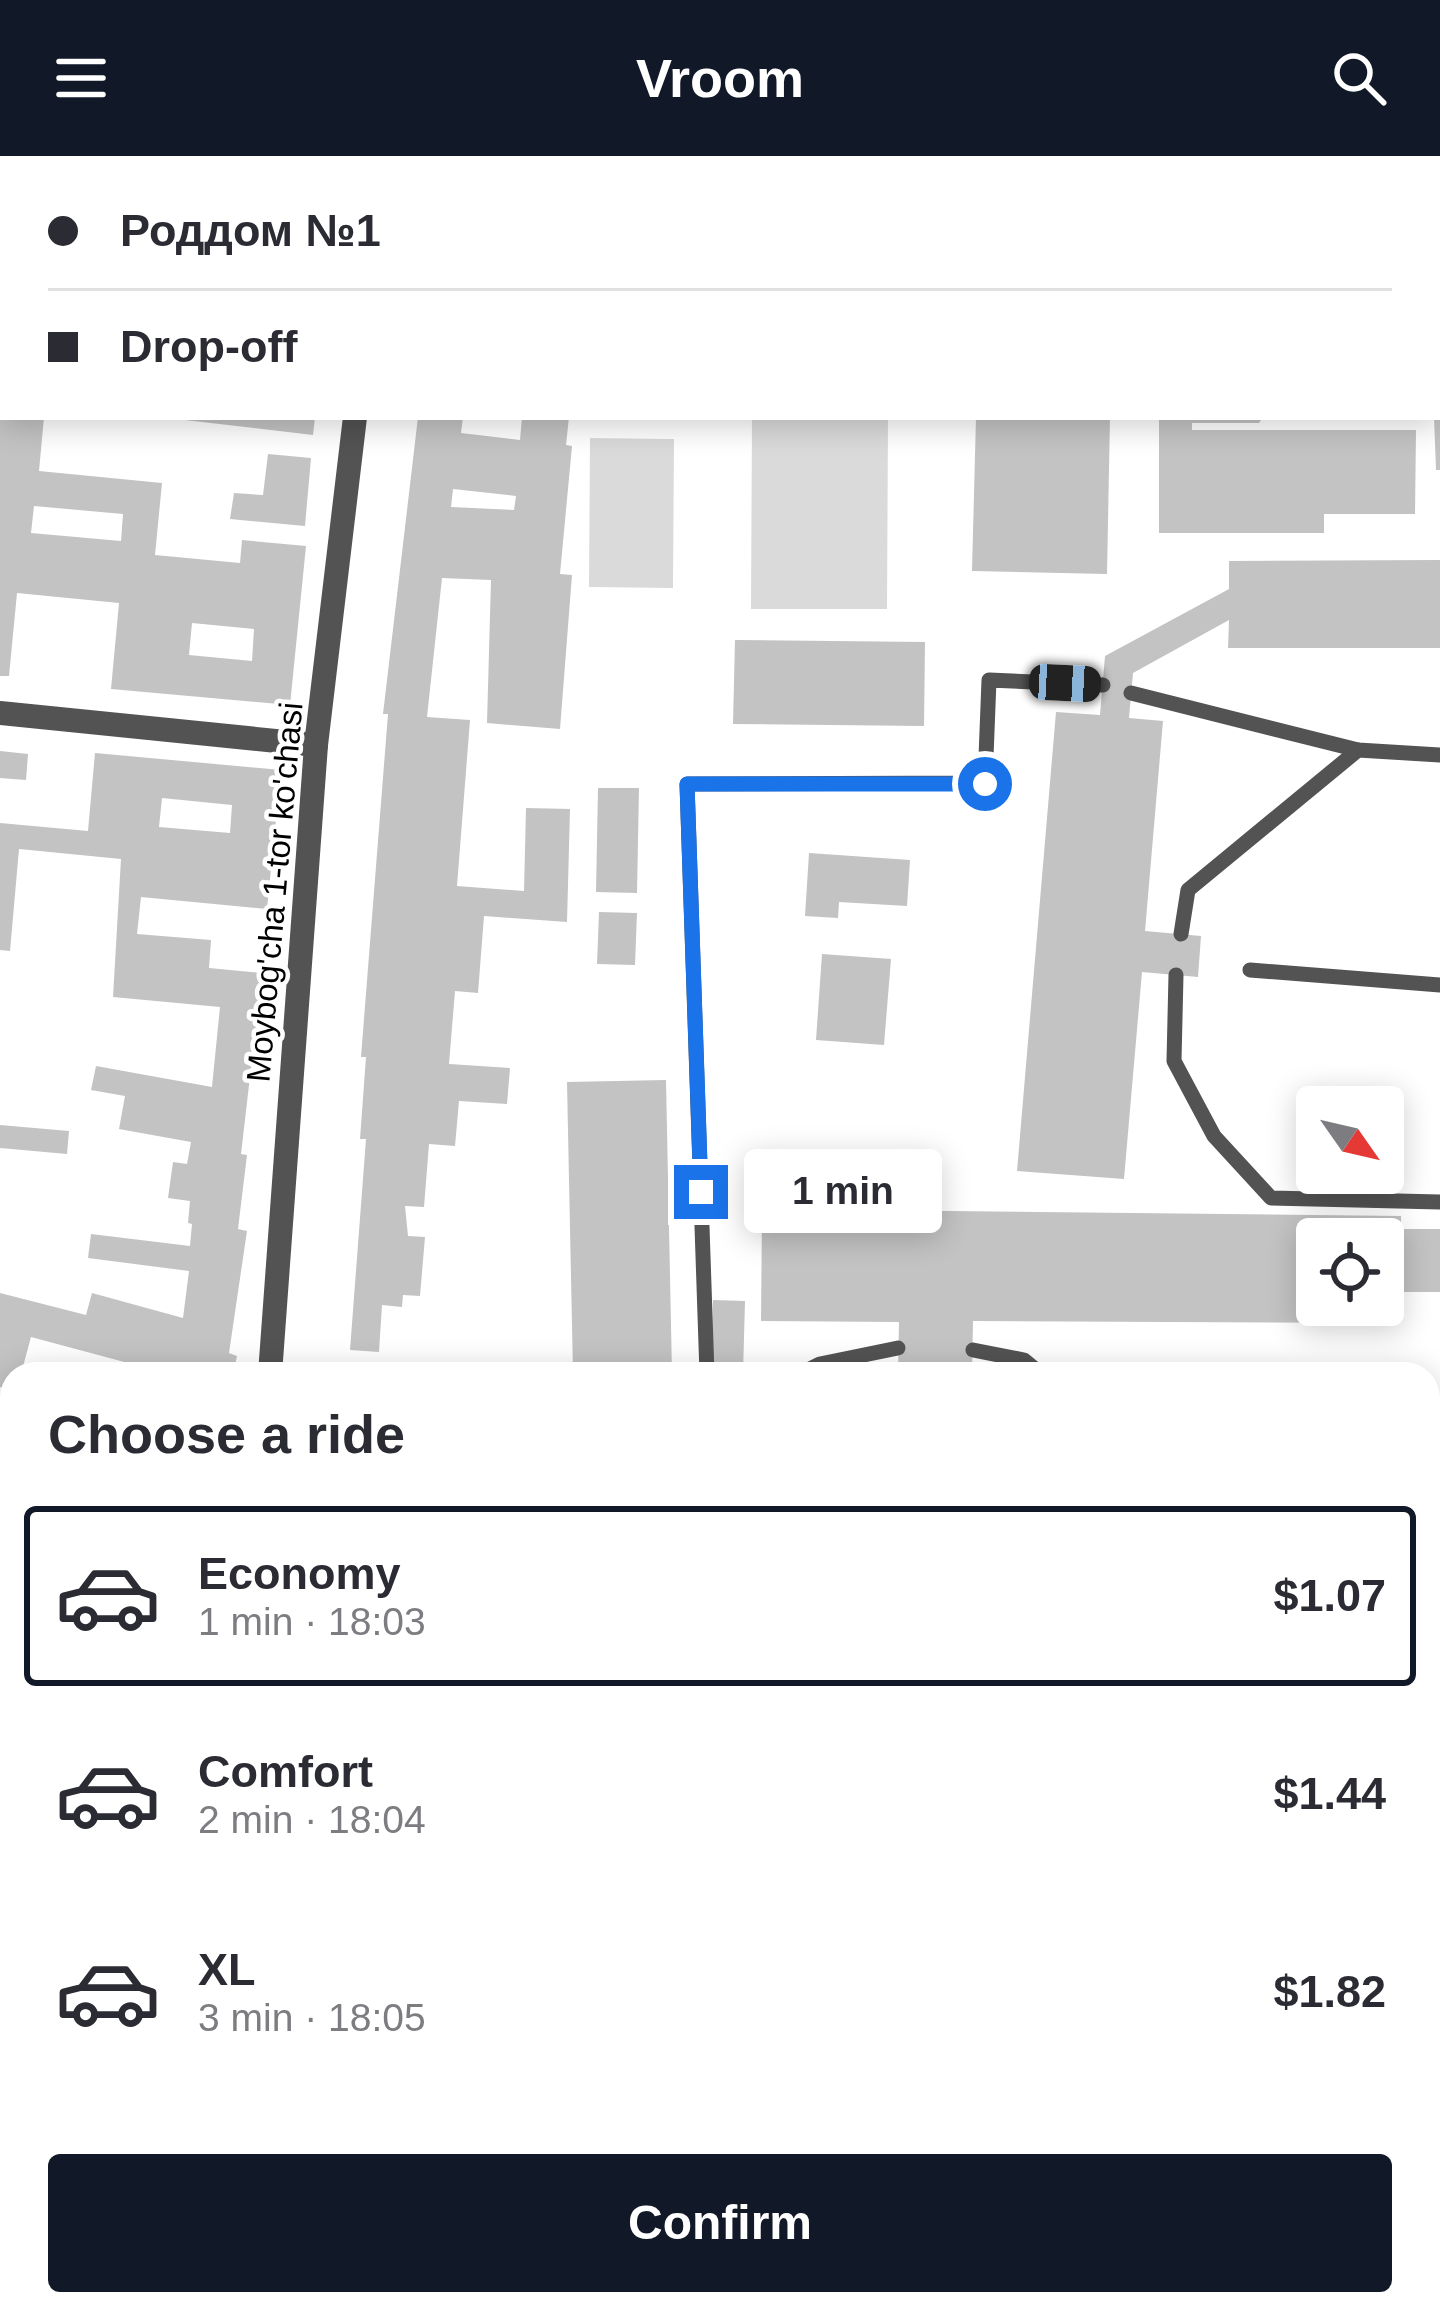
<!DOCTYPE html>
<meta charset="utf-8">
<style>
body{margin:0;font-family:Helvetica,sans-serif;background:#f2f2f3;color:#2b2b33;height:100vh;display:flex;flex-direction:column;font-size:45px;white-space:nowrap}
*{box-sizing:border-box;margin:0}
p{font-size:39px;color:#7c7c81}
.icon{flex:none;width:66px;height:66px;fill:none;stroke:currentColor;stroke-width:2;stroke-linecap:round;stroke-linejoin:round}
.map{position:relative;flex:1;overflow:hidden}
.panel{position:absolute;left:0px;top:1206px;width:1440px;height:954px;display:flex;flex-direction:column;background:#fff;border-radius:36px 36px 0 0;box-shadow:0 6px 30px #0003}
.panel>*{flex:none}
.banner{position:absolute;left:0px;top:0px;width:1440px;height:264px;box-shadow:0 6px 30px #0003;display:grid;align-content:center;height:264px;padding:0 48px;background:#fff}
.needle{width:78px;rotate:124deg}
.controls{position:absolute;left:1296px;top:930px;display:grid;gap:24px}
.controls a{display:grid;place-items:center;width:108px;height:108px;border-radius:12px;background:#fff;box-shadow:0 6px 30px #0003;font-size:60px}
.end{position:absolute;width:54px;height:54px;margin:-27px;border:15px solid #1a73e8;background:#fff;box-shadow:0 0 0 6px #fff}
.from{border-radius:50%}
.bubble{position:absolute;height:84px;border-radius:12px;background:#fff;box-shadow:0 6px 30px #0003;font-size:39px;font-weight:600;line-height:84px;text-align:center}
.car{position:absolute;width:36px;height:72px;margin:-36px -18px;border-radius:15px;box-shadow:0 0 9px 3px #0007;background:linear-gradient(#222 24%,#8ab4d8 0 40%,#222 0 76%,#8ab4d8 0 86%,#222 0)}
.banner b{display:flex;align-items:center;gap:42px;height:114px;font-size:45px}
.banner b+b{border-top:3px solid #e1e1e2}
.banner i{width:30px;height:30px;background:#2b2b33}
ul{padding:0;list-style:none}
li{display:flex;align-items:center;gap:36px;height:180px;margin:0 24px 18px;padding:0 24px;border:6px solid transparent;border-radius:12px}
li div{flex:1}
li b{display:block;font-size:45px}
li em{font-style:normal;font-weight:600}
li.active{border-color:#111827}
li>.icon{width:108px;height:108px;stroke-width:1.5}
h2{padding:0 48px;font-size:54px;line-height:144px}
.cta{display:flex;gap:24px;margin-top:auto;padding:24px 48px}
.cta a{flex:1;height:138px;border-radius:12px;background:#111827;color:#fff;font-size:48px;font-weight:600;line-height:138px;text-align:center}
header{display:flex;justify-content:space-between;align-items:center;height:156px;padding:0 48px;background:#111827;color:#fff;font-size:54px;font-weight:600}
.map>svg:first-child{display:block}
</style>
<header><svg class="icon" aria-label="menu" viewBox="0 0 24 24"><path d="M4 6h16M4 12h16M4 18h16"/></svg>Vroom<svg class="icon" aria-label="search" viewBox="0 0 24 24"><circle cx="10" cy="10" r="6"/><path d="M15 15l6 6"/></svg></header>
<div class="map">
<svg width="1440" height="2160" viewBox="0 0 1440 2160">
<rect width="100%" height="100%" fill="#fff"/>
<g fill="#dadada">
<polygon points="752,261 888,261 887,453 751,453"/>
<polygon points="590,282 674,283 673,432 589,431"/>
</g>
<g fill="#c3c3c3" fill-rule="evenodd">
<path d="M0,261H44L39,315L162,327L155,399L240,407L242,384L306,390L290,549L111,533L119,447L17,437L9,520H0ZM34,350L123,358L121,385L31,377ZM192,467L254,473L252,505L189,499Z"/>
<polygon points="159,261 315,261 313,279"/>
<path d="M418,261H463L461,277L520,284L522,261H569L566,289L572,290L560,418L572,419L560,573L487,567L491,424L442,422L427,561L470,564L457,730L524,735L526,652L570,653L567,766L484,760L478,837L455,835L449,908L510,912L507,948L459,945L455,990L429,988L424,1051L405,1050L408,1080L425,1081L420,1140L403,1139L402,1151L382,1149L379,1196L350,1194L366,983H360L366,901H361L388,558H383ZM453,333L516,340L514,354L451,351Z"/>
<polygon points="976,261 1110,261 1107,418 972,415"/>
<polygon points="1159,261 1263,261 1259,267 1192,267 1192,274 1416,274 1415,358 1324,358 1324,377 1159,377"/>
<polygon points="1434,261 1440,261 1440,314 1436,314"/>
<polygon points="268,298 311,302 305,370 230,363 234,337 263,339"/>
<polygon points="1440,404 1440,492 1228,492 1229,464 1133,517 1129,562 1163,565 1145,775 1201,780 1198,821 1142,816 1124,1023 1017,1015 1056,556 1100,559 1105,500 1229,433 1229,405"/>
<polygon points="735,484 925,486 924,570 733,568"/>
<polygon points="0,595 28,598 26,624 0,622"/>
<path d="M95,597L281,614L267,753L141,741L137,778L211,784L209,812L262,817L241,998L247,999L238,1073L247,1075L229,1197L237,1200L233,1218H169L31,1181L21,1218H12V1234L0,1231V1137L86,1159L92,1137L183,1162L189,1115L88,1102L91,1078L190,1090L192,1068L188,1067L190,1045L168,1042L173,1006L187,1008L191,986L119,973L125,940L91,934L96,910L212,931L220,851L113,841L121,703L19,693L10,795L0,794V667L88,675ZM162,642L232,649L230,677L159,671Z"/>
<polygon points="598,632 639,632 637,737 596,736"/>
<polygon points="809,697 910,704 907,750 839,746 838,762 805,760"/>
<polygon points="599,756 637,757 635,809 597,808"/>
<polygon points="822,798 891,803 884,889 816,884"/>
<polygon points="666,924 672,1218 573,1218 567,926"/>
<polygon points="0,969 69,975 67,998 0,992"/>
<path d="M762,1053L1401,1060V1073H1440V1136H1400V1167L973,1165L972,1217L898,1215L899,1166L761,1165ZM1317,1083H1383V1149H1317Z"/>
<polygon points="713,1144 745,1145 743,1218 711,1218"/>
<polygon points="1428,1416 1440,1416 1440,1532 1428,1532 1428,1444 1436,1444"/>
<polygon points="12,1449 12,1510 0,1511 0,1450"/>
<polygon points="12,1611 12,1670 10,1670 0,1614"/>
<polygon points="1440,1628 1440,1721 1428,1724 1428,1631"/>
<polygon points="12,1671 12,1735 10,1735 0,1674"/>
<polygon points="12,1752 12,1790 0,1793 0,1754"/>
<polygon points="1440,1830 1440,1873 1439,1873 1428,1834"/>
<polygon points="12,1868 12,1939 3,1941 12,2003 0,2006 0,1870"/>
<polygon points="6,2053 12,2102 0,2105 0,2055"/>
<polygon points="82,2148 99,2148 102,2160 36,2160"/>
<polygon points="165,2148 245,2148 246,2153 167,2160"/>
<polygon points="274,2148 309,2148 311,2160 276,2160"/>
<polygon points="369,2148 404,2148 406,2160 372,2160"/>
<polygon points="444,2148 529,2148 531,2160 446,2160"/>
<polygon points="626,2148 711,2148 714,2160 629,2160"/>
</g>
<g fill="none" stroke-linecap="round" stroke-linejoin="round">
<g stroke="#535353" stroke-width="15">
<polyline points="716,3 716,0"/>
<polyline points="1418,3 1422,0"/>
<polyline points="1131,537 1358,594 1440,599"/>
<polyline points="1181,778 1188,734 1358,594"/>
<polyline points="1250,814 1440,829"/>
<polyline points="1176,819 1174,905 1214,980 1271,1042 1440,1046"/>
<polyline points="973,1194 1024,1204 1041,1218"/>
<polyline points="707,1218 687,628 985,627 989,524 1103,529"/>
<polyline points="800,1218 820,1208 898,1192"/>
<polyline points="554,2148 556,2160"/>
<polyline points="894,2148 896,2160"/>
</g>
<g stroke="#535353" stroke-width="24">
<polyline points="387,3 388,0"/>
<polyline points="0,557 316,589"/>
<polyline points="270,1218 316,589 355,261"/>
<polyline points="1428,1359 1440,1360"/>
<polyline points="0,1552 12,1549"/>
<polyline points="339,2148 341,2160"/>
</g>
</g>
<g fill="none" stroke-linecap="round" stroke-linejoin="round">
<polyline stroke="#1a73e8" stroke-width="15" points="701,1036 687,628 985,628"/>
</g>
<g text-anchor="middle" stroke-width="9" stroke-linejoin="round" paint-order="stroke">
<g font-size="33" fill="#000" stroke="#fff">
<text transform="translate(274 736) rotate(-85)" y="12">Moybog'cha 1-tor ko'chasi</text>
</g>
</g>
</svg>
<div class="controls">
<a><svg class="needle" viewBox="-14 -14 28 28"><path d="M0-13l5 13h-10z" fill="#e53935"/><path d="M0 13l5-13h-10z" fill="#7c7c81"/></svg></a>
<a><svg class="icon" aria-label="locate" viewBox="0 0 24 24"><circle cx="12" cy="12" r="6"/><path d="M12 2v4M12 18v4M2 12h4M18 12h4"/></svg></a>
</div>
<i class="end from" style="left:985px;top:628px"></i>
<i class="end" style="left:701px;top:1036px"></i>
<div class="bubble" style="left:744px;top:993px;width:198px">1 min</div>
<i class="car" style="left:1065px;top:527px;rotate:93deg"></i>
<div class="banner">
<b><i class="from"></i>Роддом №1</b>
<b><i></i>Drop-off</b>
</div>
<section class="panel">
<h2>Choose a ride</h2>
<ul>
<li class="active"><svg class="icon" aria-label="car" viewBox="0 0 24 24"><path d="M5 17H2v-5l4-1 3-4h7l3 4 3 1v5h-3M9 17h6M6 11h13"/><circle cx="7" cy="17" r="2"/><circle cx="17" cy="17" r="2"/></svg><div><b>Economy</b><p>1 min · 18:03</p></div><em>$1.07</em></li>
<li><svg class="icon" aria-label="car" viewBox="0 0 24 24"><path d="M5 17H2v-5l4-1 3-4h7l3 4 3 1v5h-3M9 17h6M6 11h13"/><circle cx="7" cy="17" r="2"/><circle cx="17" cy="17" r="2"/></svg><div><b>Comfort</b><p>2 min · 18:04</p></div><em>$1.44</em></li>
<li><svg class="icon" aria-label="car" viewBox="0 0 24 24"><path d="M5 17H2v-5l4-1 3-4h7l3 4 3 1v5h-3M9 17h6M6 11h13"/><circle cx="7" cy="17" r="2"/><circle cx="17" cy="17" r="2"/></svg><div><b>XL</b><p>3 min · 18:05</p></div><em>$1.82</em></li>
</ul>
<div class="cta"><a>Confirm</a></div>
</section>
</div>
